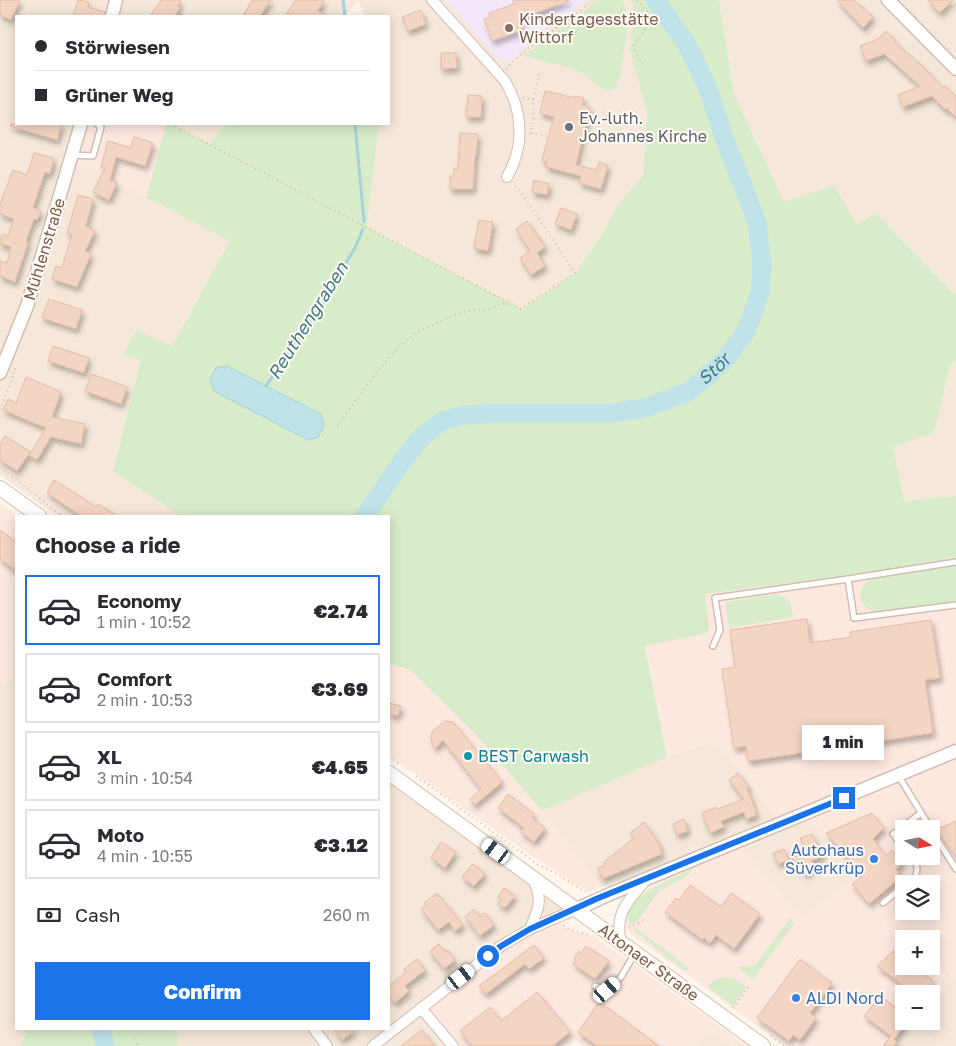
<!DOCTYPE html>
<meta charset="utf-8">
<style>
body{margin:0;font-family:"Golos Text",sans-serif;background:#f2f2f3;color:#2b2b33;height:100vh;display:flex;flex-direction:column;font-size:19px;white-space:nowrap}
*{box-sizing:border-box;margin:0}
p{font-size:16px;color:#7c7c81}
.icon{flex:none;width:28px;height:28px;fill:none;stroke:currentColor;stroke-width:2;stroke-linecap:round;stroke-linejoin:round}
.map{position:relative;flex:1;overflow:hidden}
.drawer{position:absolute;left:15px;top:515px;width:375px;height:515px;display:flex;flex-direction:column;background:#fff;border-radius:0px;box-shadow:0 2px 12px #0003}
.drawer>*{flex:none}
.hud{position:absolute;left:15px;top:15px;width:375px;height:110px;border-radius:0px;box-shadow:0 2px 12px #0003;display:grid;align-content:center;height:110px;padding:0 20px;background:#fff}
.needle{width:32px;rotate:100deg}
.controls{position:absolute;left:895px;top:820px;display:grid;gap:10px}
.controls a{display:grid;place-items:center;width:45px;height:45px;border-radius:0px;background:#fff;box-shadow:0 2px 12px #0003;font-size:25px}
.end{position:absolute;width:22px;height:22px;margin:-11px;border:6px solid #1a73e8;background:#fff;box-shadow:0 0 0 2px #fff}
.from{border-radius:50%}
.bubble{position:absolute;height:35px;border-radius:0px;background:#fff;box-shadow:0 2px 12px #0003;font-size:16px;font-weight:800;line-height:35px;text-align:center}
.car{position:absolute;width:15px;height:30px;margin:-15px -8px;border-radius:6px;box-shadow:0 0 4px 1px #0007;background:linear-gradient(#fff 24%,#345 0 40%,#fff 0 76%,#345 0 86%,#fff 0)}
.hud b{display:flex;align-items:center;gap:18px;height:48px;font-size:19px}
.hud b+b{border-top:1px solid #e1e1e2}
.hud i{width:12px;height:12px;background:#2b2b33}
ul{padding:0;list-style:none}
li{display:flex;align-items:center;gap:15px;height:70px;margin:0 10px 8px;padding:0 10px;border:2px solid #e1e1e2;border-radius:0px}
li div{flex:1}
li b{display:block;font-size:19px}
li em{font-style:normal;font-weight:800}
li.selected{border-color:#1a73e8}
li>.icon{width:45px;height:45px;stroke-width:1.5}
h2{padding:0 20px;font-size:22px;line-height:60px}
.pay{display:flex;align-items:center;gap:12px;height:55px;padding:0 20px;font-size:19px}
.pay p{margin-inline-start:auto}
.cta{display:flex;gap:10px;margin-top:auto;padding:10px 20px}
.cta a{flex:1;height:58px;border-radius:0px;background:#1a73e8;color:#fff;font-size:20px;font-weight:800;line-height:58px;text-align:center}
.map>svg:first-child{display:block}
</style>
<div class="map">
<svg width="956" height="1046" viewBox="0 0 956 1046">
<defs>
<filter id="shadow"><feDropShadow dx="2.5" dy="4.5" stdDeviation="2.5" flood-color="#0004"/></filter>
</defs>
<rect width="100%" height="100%" fill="#fdf6ec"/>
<g fill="#f5e8da">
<polygon points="0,0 630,0 633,5 630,51 647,112 643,175 615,209 602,235 575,273 521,309 367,227 379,124 389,124 389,16 364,16 358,0 345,16 16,16 16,124 81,124 70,163 99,172 230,241 172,347 123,354 141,360 113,471 181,515 192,516 57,516 0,475"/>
<polygon points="719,0 956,0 956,296 876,213 856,224 784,203 734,94"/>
<polygon points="171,124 227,124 209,144"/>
<polygon points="956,359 956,496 904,501 893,447 934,433 950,366"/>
<polygon points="0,680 16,681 16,1029 27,1029 21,1046 0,1046"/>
<polygon points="714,741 720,747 778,819 649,871 602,887 542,811 667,757"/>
<polygon points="389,773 577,909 555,919 453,1046 177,1046 178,1039 175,1029 389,1029"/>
<polygon points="802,818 818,828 856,878 801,917 739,846"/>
<polygon points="948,972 956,979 956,1046 891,1046 910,1021 931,1021 931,994"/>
<polygon points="709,1030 732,1046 697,1046"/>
</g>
<g fill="#fde8e0" fill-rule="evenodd">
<polygon points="81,124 166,124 146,197 99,172 69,163"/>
<polygon points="0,504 17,516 16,681 0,680"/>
<polygon points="956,530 956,744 778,819 720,747 714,741 667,757 645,642 692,583"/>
<polygon points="389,663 409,670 477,736 542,811 602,887 588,892 541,862 389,756"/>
<path d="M956,755V979L948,972L931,994H904V1021H910L891,1046H785L631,934L627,929L624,920L627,901L653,885L739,846L801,917L855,878L818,829L802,818ZM904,829H931V856H904ZM904,884H931V911H904ZM904,939H931V966H904Z"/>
<polygon points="555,919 569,929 593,936 748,1046 732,1046 709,1030 697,1046 583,1046 575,1040 568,1046 453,1046 421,1008 501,946"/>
</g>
<polygon fill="#f3e8fa" points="446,0 587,0 542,32 512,60 508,61 499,59"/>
<g fill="#d8ecc9">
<path d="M596,0H622L628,16V24L620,77L616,89C598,94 595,79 582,73C567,66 540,61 524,56L549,36L583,13Z"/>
<polygon points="630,0 719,0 734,94 784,202 834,185 856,224 876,213 956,296 956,359 950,366 934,433 893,447 904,501 956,496 956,557 902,568 705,594 709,628 707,633 645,646 667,757 542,811 477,736 410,670 389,663 389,516 181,516 113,471 141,360 123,354 137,330 172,346 230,241 146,197 166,124 171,124 209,144 227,124 379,124 367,227 522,309 575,273 602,235 615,209 643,175 647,112 630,51 633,5"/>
<path d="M956,565V602L876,612C857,609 855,586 872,579Z"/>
<path d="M776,594C790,597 792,605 793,617L729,628L726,607V602Z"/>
<path d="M692,869L693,870L684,878L659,891L637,922L630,925C629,920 627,915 629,910C634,895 677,876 692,869Z"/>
<polygon points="790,918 794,924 753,979 737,967 747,965 754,967"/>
<polygon points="636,928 688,967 688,970 685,971 633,930"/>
<polygon points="723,977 734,978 747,987 733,1006 708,987 713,981"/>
<polygon points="27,1029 175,1029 178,1039 177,1046 21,1046"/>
</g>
<polygon fill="#bfe3e8" stroke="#a5d3da" points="227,366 321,414 324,426 318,437 308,440 214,391 210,379 216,368"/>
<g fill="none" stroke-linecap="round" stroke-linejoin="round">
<g stroke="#a5d3da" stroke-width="3">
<polyline points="343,0 345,16"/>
<polyline points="355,124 364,221"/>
<polyline points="266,386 329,294 336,279 355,248 363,229"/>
</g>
<g stroke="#bfe3e8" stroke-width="19">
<path id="s1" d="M365,516L403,460L418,441L430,430L443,421L459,416L489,413H611L645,408L690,391L724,361L746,331L760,293L762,264L757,222L725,140L707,86L686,43L655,0"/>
<polyline points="101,1029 105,1046"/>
</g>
</g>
<g fill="#f3d5c3" stroke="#e6bba3" filter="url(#shadow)">
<polygon points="0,0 20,0 11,20 0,15"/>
<polygon points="78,0 89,2 88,7 105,12 104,16 73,16"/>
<polygon points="161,0 181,0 177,6 180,8 175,16 150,16"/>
<polygon points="252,0 271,0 260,16 243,16"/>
<polygon points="296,0 324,0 318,11 327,16 285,16"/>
<polygon points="513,0 568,0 569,1 519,19 523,30 492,41 484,19 490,17 489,13 514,4"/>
<polygon points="837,0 854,0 873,17 863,28"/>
<polygon points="928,0 953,0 940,13"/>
<polygon points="421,10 426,24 408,31 402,17"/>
<polygon points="886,31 896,41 895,42 923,67 943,88 945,86 956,97 956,118 947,108 945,110 932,96 903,107 898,95 920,86 884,54 866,61 860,46 878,39"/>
<polygon points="441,53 456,53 457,68 441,69"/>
<polygon points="545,91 575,98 575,96 584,98 582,105 590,107 576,165 597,170 599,162 608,165 601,189 579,183 581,176 546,167 547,162 542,160 554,117 540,113"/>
<polygon points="468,95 482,96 481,117 466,117"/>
<polygon points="11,124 62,124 57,140 10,126"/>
<polygon points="460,133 478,134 476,156 475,156 473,189 450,189 450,176 454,176 454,168 458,168"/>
<polygon points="134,137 153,143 145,166 116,157 110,180 117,183 109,200 93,192 105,168 101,167 108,141 131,148"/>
<polygon points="34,153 54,158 50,174 45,172 33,208 41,211 37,220 34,219 26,241 28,242 15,282 0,276 0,261 7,263 11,247 0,244 0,242 2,234 8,236 14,219 0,214 0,204 13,170 27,175"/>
<polygon points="534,180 549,184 547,195 532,192"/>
<polygon points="78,195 93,199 86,226 95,231 85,251 91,254 77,287 52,279 56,266 62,268 72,235 67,234"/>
<polygon points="561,208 577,214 571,230 555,224"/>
<polygon points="479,220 493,222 488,251 474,248"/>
<polygon points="527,221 545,247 537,253 545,266 531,275 520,258 530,251 516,229"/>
<polygon points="49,299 82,310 76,329 42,318"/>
<polygon points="53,346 89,358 84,373 48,361"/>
<polygon points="91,374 127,387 121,404 85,391"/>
<polygon points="26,377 61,392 52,417 85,424 81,444 51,437 37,460 29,455 46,428 3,410 8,399 16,403"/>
<polygon points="5,436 30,452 17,471 0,460 0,444"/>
<polygon points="54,480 96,507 98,504 117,516 81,516 47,493"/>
<polygon points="0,530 16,542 16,571 0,559"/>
<polygon points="807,619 810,643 851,637 850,632 931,620 940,678 925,680 933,733 748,761 746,746 734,748 722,669 735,667 730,630"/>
<polygon points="389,703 401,706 398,716 389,714"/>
<polygon points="445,721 453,722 458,728 502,782 475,805 470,799 481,789 443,740 435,749 431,740 432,732"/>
<polygon points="738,773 749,787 747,788 757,815 746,819 744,812 721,821 724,827 710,833 702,813 716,807 717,809 744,799 729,780"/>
<polygon points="508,794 534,814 532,818 545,828 534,842 521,832 524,828 498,808"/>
<polygon points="872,813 884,828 873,839 886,856 892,850 903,863 896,869 901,877 869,904 852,884 862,876 826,833"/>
<polygon points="684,819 688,831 677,835 673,824"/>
<polygon points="956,821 956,856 936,830"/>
<polygon points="644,822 658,842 662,854 602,879 598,868 605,866 604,862 634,838 630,833"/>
<polygon points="812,834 823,856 811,861 815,866 806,875 792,858 806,852 800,838"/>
<polygon points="441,842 456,852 445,868 431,858"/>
<polygon points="784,849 789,860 778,864 773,853"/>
<polygon points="473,864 485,874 474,886 462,877"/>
<polygon points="690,885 721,907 731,893 760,914 734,949 716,935 710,943 704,938 703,940 665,912 676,898 679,900"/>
<polygon points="504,888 515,896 505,908 498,904 501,899 498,897"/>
<polygon points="437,893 463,925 455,931 449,922 438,930 421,909 426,905 424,903"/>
<polygon points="474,909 480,917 485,913 494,925 480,936 465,917"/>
<polygon points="439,944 445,952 448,950 455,960 444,969 430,951"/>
<polygon points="534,945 544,958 529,969 525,964 486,994 479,986"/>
<polygon points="586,946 609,961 595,979 573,964 576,960 574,958 579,951 581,953"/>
<polygon points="893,951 904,959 904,966 913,966 934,982 925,994 915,994 877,966"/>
<polygon points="417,959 425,970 405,986 409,991 395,1003 389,996 389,986 406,972 404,969"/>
<polygon points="800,959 832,983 810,1013 816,1018 800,1040 793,1035 789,1041 757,1018"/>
<polygon points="537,992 570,1032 553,1046 472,1046 460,1031 490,1007 501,1021"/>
<polygon points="880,996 904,1014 904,1026 894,1039 897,1042 894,1046 883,1046 891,1036 864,1016"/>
<polygon points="599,1002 605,1006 659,1046 597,1046 578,1032"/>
<polygon points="334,1029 356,1029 342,1040"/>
<polygon points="422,1030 435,1046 401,1046"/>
</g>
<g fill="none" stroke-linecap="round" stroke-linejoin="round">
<defs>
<g id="service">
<polyline points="72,155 93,156 101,127 97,124"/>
<polyline points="848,579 854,618 956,605"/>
<polyline points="713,646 720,630 715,598 848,579 956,562"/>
<polyline points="898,775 931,829"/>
<polyline points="931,830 956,869"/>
<polyline points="904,848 893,834 921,813"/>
<path d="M907,884L916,876C918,867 917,863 911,856"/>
<polyline points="883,903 904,886"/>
<polyline points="595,986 607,990 621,977 635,953"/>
</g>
<g id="minor">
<path d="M432,0L505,81C523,111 525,146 507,177"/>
<path d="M530,929C539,905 543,904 533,878"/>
<path d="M621,942C614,913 628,901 646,880"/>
<polyline points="421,1008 453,1046"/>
<polyline points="314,1029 327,1046"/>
<polyline points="373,1046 501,946 530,929 577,909"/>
</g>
<g id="tertiary">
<polyline points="888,0 956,69"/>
<polyline points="112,16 116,0"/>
<polyline points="0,373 27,306 81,124"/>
<polyline points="577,909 610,894 956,751"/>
</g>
<g id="secondary">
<polyline points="0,488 39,516"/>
<polyline points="389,773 763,1046"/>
</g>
</defs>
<use href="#service" stroke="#d1beb0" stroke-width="8"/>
<use href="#minor" stroke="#d1beb0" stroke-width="12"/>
<use href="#tertiary" stroke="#d1beb0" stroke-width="15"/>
<use href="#secondary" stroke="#d6c0b0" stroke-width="16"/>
<g stroke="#d9b8a5" stroke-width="2" stroke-dasharray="1 4" stroke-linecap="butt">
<polyline points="637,0 647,11 651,18 649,24 634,45 635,52 643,65"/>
<path d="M506,69C530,41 566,26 592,0"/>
<polyline points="539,74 533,100 534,120 531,133 549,137"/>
<polyline points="523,98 542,102"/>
<polyline points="171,124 521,309 575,273 520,191 513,184"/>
<polyline points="13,374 16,367"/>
<polyline points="0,410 13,375"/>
<polyline points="338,426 368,383 393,353 413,334 461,312 492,308 507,301"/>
<polyline points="0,467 62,516"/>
<polyline points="389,757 398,763"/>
<polyline points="416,776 537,864 557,874 585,892"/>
<polyline points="564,925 569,929 590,935"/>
<polyline points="629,928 646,919"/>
<polyline points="733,1008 751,984"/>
<polyline points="132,1029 138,1046"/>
<polyline points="771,1036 785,1046"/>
</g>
<use href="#service" stroke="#fff" stroke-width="5"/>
<use href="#minor" stroke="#fff" stroke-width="10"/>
<use href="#tertiary" stroke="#fff" stroke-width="12"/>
<use href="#secondary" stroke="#fff" stroke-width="14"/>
</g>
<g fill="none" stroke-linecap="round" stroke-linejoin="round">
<polyline stroke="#1a73e8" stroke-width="6" points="488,956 501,946 530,929 596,899 844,798"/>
</g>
<circle fill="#8d6e63" stroke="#fffaf3" stroke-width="2" cx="509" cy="28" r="5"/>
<circle fill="#6b7280" stroke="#fffaf3" stroke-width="2" cx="569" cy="127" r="5"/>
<circle fill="#0f9aa8" stroke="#fffaf3" stroke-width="2" cx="468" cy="756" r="5"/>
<g fill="#3f7fe0" stroke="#fffaf3" stroke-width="2">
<circle cx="874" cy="859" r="5"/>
<circle cx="796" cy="998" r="5"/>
</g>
<g text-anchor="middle" stroke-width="4" stroke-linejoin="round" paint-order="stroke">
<g font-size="16" fill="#785e54" stroke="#fffaf3" text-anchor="start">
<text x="519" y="25">Kindertagesstätte<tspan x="519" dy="18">Wittorf</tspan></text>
</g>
<g font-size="16" fill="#5b616d" stroke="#fffaf3" text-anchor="start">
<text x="579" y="124">Ev.-luth.<tspan x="579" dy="18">Johannes Kirche</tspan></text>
</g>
<g font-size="16" fill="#7a5c4d" stroke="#fffaf3">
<text transform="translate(44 249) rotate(-73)" y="6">Mühlenstraße</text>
<text transform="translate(649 962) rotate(36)" y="6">Altonaer Straße</text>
</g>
<g font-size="16" fill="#0d838f" stroke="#fffaf3" text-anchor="start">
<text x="478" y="762">BEST Carwash</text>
</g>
<g font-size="16" fill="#366cbe" stroke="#fffaf3" text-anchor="end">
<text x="864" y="856">Autohaus<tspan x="864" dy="18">Süverkrüp</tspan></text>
<text x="806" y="1004" text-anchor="start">ALDI Nord</text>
</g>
<g font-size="18" font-style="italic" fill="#437c86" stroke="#fffaf3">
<text transform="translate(308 321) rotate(-58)" y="6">Reuthengraben</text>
<text dy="6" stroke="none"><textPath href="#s1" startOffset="408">Stör</textPath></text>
</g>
</g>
</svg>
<div class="controls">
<a><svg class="needle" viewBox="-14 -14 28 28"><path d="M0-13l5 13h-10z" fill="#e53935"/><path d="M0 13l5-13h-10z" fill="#7c7c81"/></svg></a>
<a><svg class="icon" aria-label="layers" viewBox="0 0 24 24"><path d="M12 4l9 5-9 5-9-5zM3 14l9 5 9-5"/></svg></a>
<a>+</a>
<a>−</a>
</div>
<i class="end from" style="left:488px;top:956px"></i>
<i class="end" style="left:844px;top:798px"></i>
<div class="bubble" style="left:802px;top:725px;width:82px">1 min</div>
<i class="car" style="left:496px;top:851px;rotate:306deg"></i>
<i class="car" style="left:461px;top:977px;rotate:52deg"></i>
<i class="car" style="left:607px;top:990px;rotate:49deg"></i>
<div class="hud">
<b><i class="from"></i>Störwiesen</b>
<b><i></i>Grüner Weg</b>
</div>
<section class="drawer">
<h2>Choose a ride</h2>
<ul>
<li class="selected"><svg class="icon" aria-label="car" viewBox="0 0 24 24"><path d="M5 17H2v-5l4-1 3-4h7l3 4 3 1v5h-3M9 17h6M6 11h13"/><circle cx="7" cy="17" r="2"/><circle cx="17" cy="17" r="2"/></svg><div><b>Economy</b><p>1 min · 10:52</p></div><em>€2.74</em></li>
<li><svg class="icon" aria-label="car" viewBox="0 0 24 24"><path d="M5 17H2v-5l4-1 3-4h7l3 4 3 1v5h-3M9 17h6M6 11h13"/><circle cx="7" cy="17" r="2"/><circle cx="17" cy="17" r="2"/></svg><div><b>Comfort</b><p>2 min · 10:53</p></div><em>€3.69</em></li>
<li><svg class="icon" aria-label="car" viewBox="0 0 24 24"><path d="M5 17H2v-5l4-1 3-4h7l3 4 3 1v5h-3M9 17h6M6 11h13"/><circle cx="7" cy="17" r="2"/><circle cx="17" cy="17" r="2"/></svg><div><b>XL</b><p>3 min · 10:54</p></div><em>€4.65</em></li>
<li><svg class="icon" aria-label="car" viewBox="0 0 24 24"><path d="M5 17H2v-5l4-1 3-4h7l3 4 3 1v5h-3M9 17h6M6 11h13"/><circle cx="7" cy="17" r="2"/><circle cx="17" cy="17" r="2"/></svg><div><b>Moto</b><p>4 min · 10:55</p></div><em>€3.12</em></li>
</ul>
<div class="pay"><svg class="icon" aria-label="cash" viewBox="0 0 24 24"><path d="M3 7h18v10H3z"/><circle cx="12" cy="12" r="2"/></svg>Cash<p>260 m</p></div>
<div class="cta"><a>Confirm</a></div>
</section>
</div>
